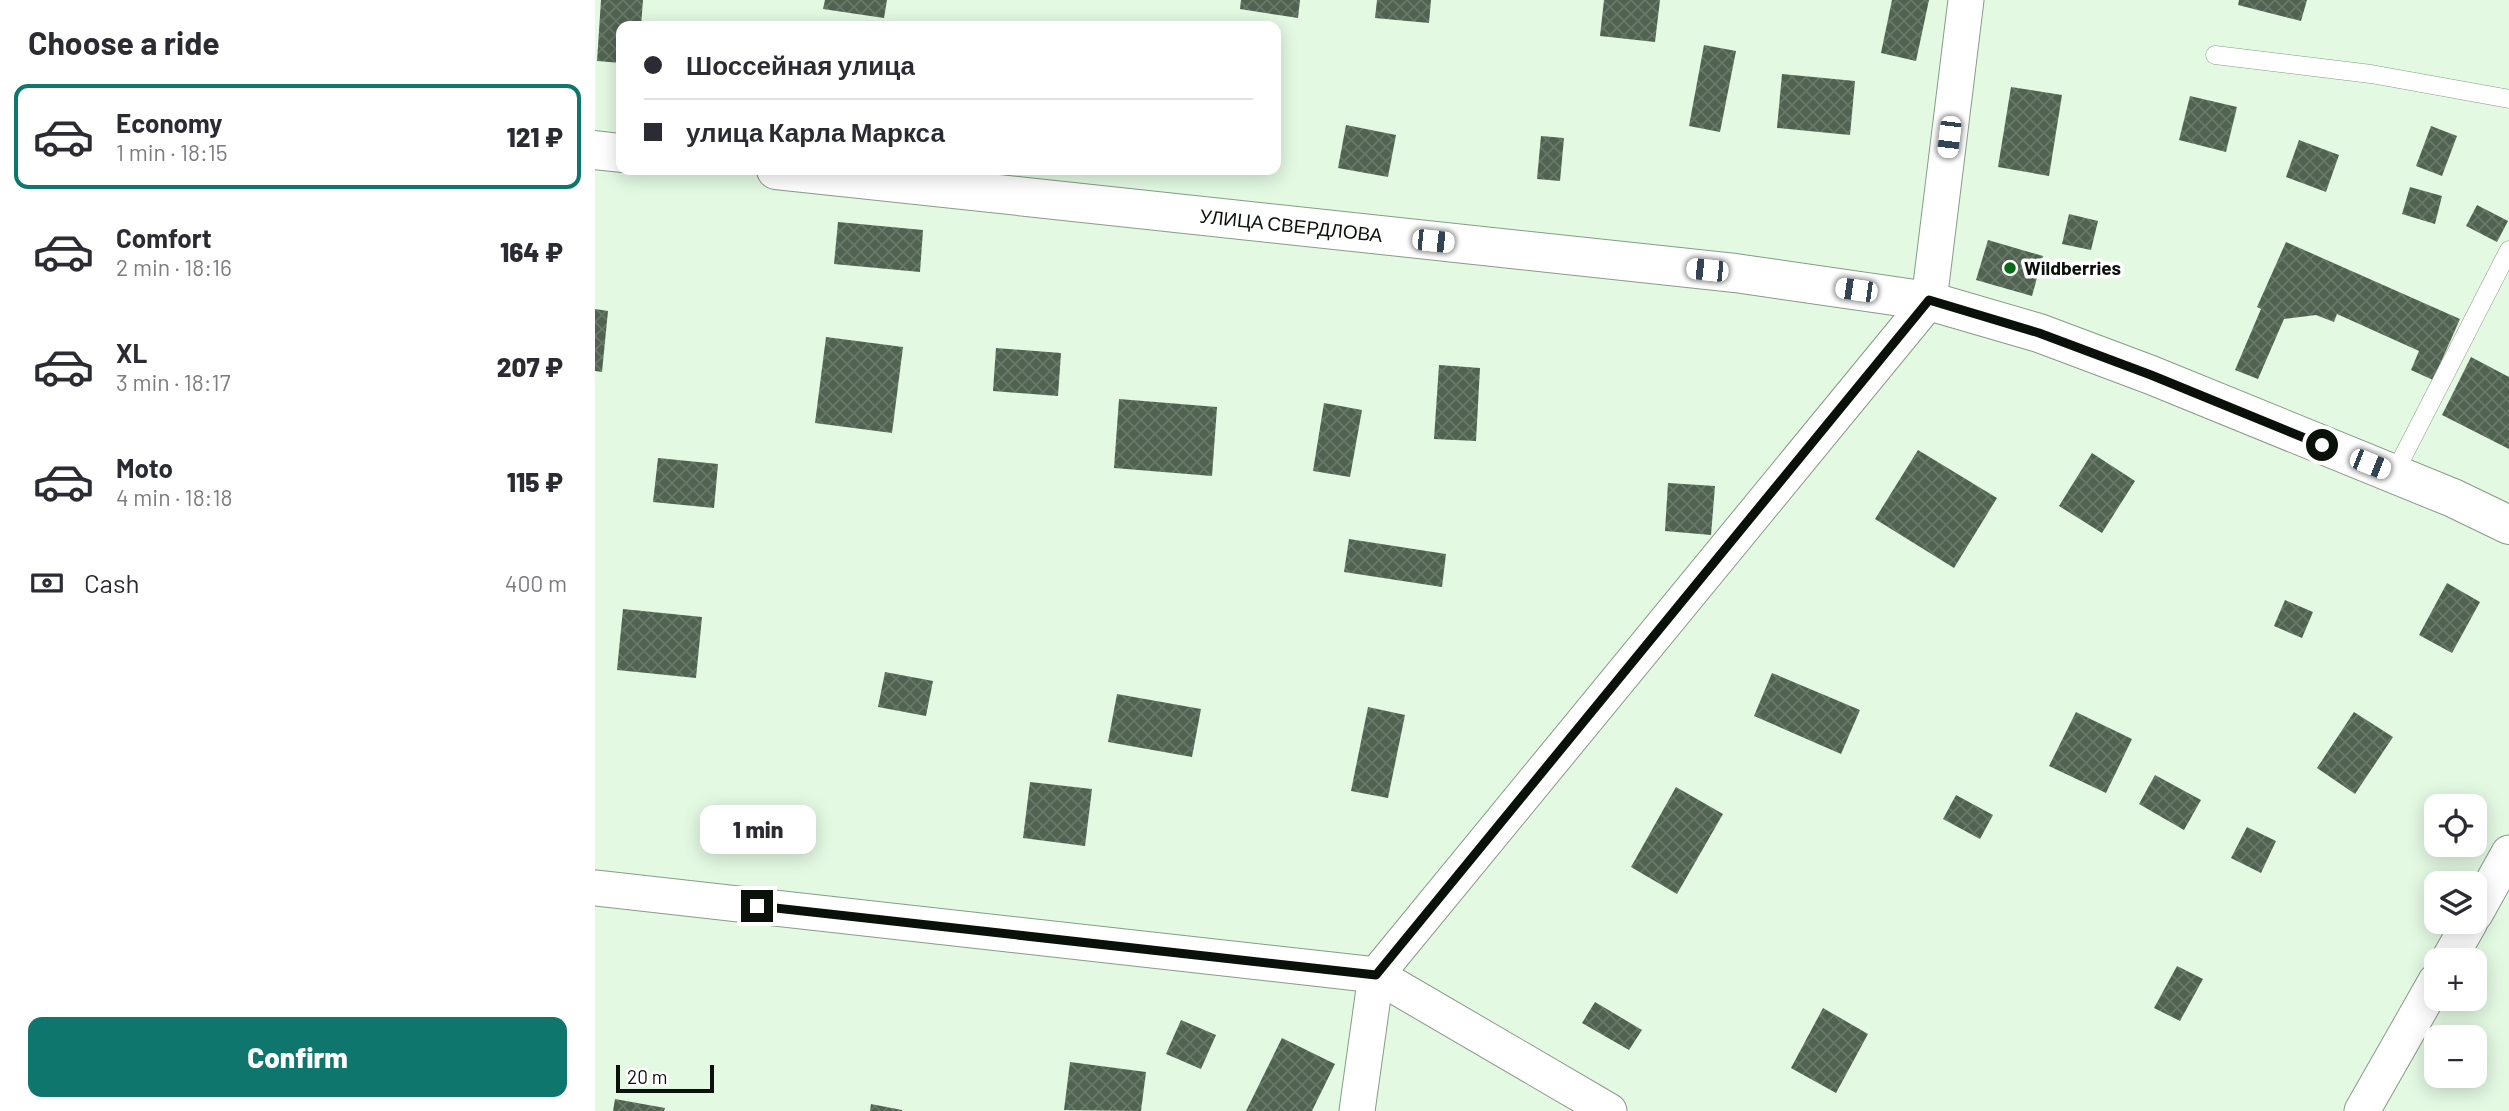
<!DOCTYPE html>
<meta charset="utf-8">
<style>
body{margin:0;font-family:Barlow,sans-serif;background:#f2f2f3;color:#2b2b33;height:100vh;display:flex;flex-direction:column;font-size:26px;white-space:nowrap}
*{box-sizing:border-box;margin:0}
p{font-size:23px;color:#7c7c81}
.icon{flex:none;width:38px;height:38px;fill:none;stroke:currentColor;stroke-width:2;stroke-linecap:round;stroke-linejoin:round}
.map{position:relative;flex:1;overflow:hidden}
.panel{display:flex;flex-direction:column;background:#fff;width:595px}
.panel>*{flex:none}
.hud{position:absolute;left:21px;top:21px;width:665px;height:154px;border-radius:14px;box-shadow:0 4px 18px #0003;display:grid;align-content:center;height:154px;padding:0 28px;background:#fff}
.fabs{position:absolute;left:1829px;top:794px;display:grid;gap:14px}
.fabs a{display:grid;place-items:center;width:63px;height:63px;border-radius:14px;background:#fff;box-shadow:0 4px 18px #0003;font-size:35px}
.scale{position:absolute;left:21px;bottom:18px;width:98px;box-sizing:border-box;padding-left:7px;border:4px solid #0a110a;border-top:0;font-size:19px;line-height:24px;white-space:nowrap;color:#0a110a;-webkit-text-stroke:5px #fff;paint-order:stroke}
.end{position:absolute;width:32px;height:32px;margin:-16px;border:9px solid #0a110a;background:#fff;box-shadow:0 0 0 4px #fff}
.from{border-radius:50%}
.bubble{position:absolute;height:49px;border-radius:14px;background:#fff;box-shadow:0 4px 18px #0003;font-size:23px;font-weight:800;line-height:49px;text-align:center}
.car{position:absolute;width:21px;height:42px;margin:-21px -10px;border-radius:9px;box-shadow:0 0 5px 2px #0007;background:linear-gradient(#fff 24%,#345 0 40%,#fff 0 76%,#345 0 86%,#fff 0)}
.hud b{display:flex;align-items:center;gap:24px;height:66px;font-size:26px}
.hud b+b{border-top:2px solid #e1e1e2}
.hud i{width:18px;height:18px;background:#2b2b33}
ul{padding:0;list-style:none}
li{display:flex;align-items:center;gap:21px;height:105px;margin:0 14px 10px;padding:0 14px;border:4px solid transparent;border-radius:14px}
li div{flex:1}
li b{display:block;font-size:26px}
li em{font-style:normal;font-weight:800}
li.on{border-color:#0f766e}
li>.icon{width:63px;height:63px;stroke-width:1.5}
h2{padding:0 28px;font-size:32px;line-height:84px}
.pay{display:flex;align-items:center;gap:18px;height:77px;padding:0 28px;font-size:26px}
.pay p{margin-inline-start:auto}
.action{display:flex;gap:14px;margin-top:auto;padding:14px 28px}
.action a{flex:1;height:80px;border-radius:14px;background:#0f766e;color:#fff;font-size:28px;font-weight:800;line-height:80px;text-align:center}
main{display:flex;flex:1;min-height:0}
.map>svg:first-child{display:block}
</style>
<main>
<section class="panel">
<h2>Choose a ride</h2>
<ul>
<li class="on"><svg class="icon" aria-label="car" viewBox="0 0 24 24"><path d="M5 17H2v-5l4-1 3-4h7l3 4 3 1v5h-3M9 17h6M6 11h13"/><circle cx="7" cy="17" r="2"/><circle cx="17" cy="17" r="2"/></svg><div><b>Economy</b><p>1 min · 18:15</p></div><em>121 ₽</em></li>
<li><svg class="icon" aria-label="car" viewBox="0 0 24 24"><path d="M5 17H2v-5l4-1 3-4h7l3 4 3 1v5h-3M9 17h6M6 11h13"/><circle cx="7" cy="17" r="2"/><circle cx="17" cy="17" r="2"/></svg><div><b>Comfort</b><p>2 min · 18:16</p></div><em>164 ₽</em></li>
<li><svg class="icon" aria-label="car" viewBox="0 0 24 24"><path d="M5 17H2v-5l4-1 3-4h7l3 4 3 1v5h-3M9 17h6M6 11h13"/><circle cx="7" cy="17" r="2"/><circle cx="17" cy="17" r="2"/></svg><div><b>XL</b><p>3 min · 18:17</p></div><em>207 ₽</em></li>
<li><svg class="icon" aria-label="car" viewBox="0 0 24 24"><path d="M5 17H2v-5l4-1 3-4h7l3 4 3 1v5h-3M9 17h6M6 11h13"/><circle cx="7" cy="17" r="2"/><circle cx="17" cy="17" r="2"/></svg><div><b>Moto</b><p>4 min · 18:18</p></div><em>115 ₽</em></li>
</ul>
<div class="pay"><svg class="icon" aria-label="cash" viewBox="0 0 24 24"><path d="M3 7h18v10H3z"/><circle cx="12" cy="12" r="2"/></svg>Cash<p>400 m</p></div>
<div class="action"><a>Confirm</a></div>
</section>
<div class="map">
<svg width="1914" height="1111" viewBox="0 0 1914 1111">
<defs>
<pattern id="building-cross-hatch" width="8" height="8" patternUnits="userSpaceOnUse" patternTransform="scale(1.75)"><rect width="8" height="8" fill="#506350"/><path d="M0 0l8 8M0 8l8-8" fill="none" stroke="#6a786a"/></pattern>
</defs>
<rect width="100%" height="100%" fill="#e3f9e2"/>
<g fill="url(#building-cross-hatch)">
<polygon points="6,0 48,0 46,26 26,26 26,63 2,61"/>
<polygon points="230,0 292,0 289,18 228,9"/>
<polygon points="646,0 705,0 703,18 645,9"/>
<polygon points="782,0 836,0 834,23 780,18"/>
<polygon points="1009,0 1065,0 1060,42 1005,36"/>
<polygon points="1297,0 1334,0 1321,61 1286,53"/>
<polygon points="1644,0 1712,0 1706,21 1643,5"/>
<polygon points="1109,45 1141,51 1125,132 1094,126"/>
<polygon points="1187,74 1260,81 1255,135 1182,128"/>
<polygon points="1416,87 1467,95 1454,176 1403,167"/>
<polygon points="1595,96 1642,107 1631,152 1584,140"/>
<polygon points="751,125 801,135 793,177 743,168"/>
<polygon points="1836,126 1862,136 1847,176 1821,166"/>
<polygon points="946,136 969,138 965,181 942,179"/>
<polygon points="1704,140 1744,155 1731,192 1691,177"/>
<polygon points="1815,187 1847,196 1840,224 1807,214"/>
<polygon points="1882,205 1913,221 1902,242 1871,226"/>
<polygon points="1474,214 1503,221 1496,250 1467,244"/>
<polygon points="243,222 328,230 325,272 239,264"/>
<polygon points="1393,240 1448,256 1437,296 1381,280"/>
<polygon points="1691,242 1865,319 1838,380 1816,370 1824,351 1742,314 1739,322 1721,315 1689,319 1663,379 1640,370 1666,309 1662,307"/>
<polygon points="0,309 13,311 7,372 0,371"/>
<polygon points="231,337 308,347 297,433 220,423"/>
<polygon points="401,348 466,353 463,396 398,391"/>
<polygon points="1876,357 1914,377 1914,449 1847,415"/>
<polygon points="844,365 885,368 881,441 839,439"/>
<polygon points="524,399 622,407 617,476 519,468"/>
<polygon points="729,403 767,410 755,477 718,471"/>
<polygon points="1323,450 1402,498 1359,568 1280,519"/>
<polygon points="1497,453 1540,481 1507,533 1464,506"/>
<polygon points="63,458 123,464 119,508 58,502"/>
<polygon points="1073,483 1120,486 1116,535 1070,531"/>
<polygon points="754,539 851,554 847,587 749,572"/>
<polygon points="1852,583 1885,602 1857,653 1824,635"/>
<polygon points="1690,600 1718,612 1707,638 1679,626"/>
<polygon points="28,609 107,617 101,678 22,670"/>
<polygon points="290,672 338,681 331,716 283,707"/>
<polygon points="1177,673 1265,710 1246,754 1159,716"/>
<polygon points="522,694 606,709 597,757 513,742"/>
<polygon points="773,707 810,715 793,798 756,791"/>
<polygon points="1481,712 1537,739 1511,793 1454,766"/>
<polygon points="1759,712 1798,737 1760,794 1722,768"/>
<polygon points="1560,775 1606,800 1589,830 1544,804"/>
<polygon points="435,782 497,789 490,846 428,838"/>
<polygon points="1081,787 1128,814 1082,894 1036,867"/>
<polygon points="1361,795 1398,815 1385,839 1348,819"/>
<polygon points="1652,827 1681,841 1666,873 1636,858"/>
<polygon points="1582,966 1608,979 1585,1021 1559,1008"/>
<polygon points="1000,1002 1047,1030 1034,1050 987,1023"/>
<polygon points="1228,1008 1273,1034 1241,1093 1196,1068"/>
<polygon points="586,1020 621,1035 606,1069 571,1054"/>
<polygon points="687,1038 740,1064 717,1111 651,1111"/>
<polygon points="475,1062 551,1072 546,1111 469,1110"/>
<polygon points="20,1099 70,1108 69,1111 18,1111"/>
<polygon points="276,1104 307,1110 307,1111 275,1111"/>
</g>
<g fill="none" stroke-linecap="round" stroke-linejoin="round">
<defs>
<g id="lane">
<polyline points="1620,55 1776,74 1914,99"/>
<polyline points="1799,474 1914,250"/>
</g>
<g id="street">
<polyline points="0,888 781,975 1014,1111"/>
<polyline points="1880,914 1914,853"/>
<polyline points="1853,961 1875,922"/>
<polyline points="762,1111 781,975 1334,301 1371,0"/>
<polyline points="1767,1111 1841,981"/>
</g>
<g id="secondary">
<polyline points="0,150 26,153"/>
<path id="s1" d="M181,170L1140,273L1334,301L1444,333L1556,375L1858,498L1914,525"/>
</g>
</defs>
<use href="#lane" stroke="#879b86" stroke-width="19"/>
<use href="#street" stroke="#879b86" stroke-width="37"/>
<use href="#secondary" stroke="#879b86" stroke-width="40"/>
<use href="#lane" stroke="#fff" stroke-width="18"/>
<use href="#street" stroke="#fff" stroke-width="35"/>
<use href="#secondary" stroke="#fff" stroke-width="38"/>
</g>
<g fill="none" stroke-linecap="round" stroke-linejoin="round">
<polyline stroke="#0a110a" stroke-width="9" points="162,906 781,975 1334,300 1444,333 1556,375 1727,445"/>
</g>
<circle fill="#096a15" stroke="#fff" stroke-width="2.5" cx="1415" cy="268" r="7"/>
<g text-anchor="middle" stroke-width="7" stroke-linejoin="round" paint-order="stroke">
<g font-size="19" fill="#0a110a" stroke="#fff">
<text dy="7" stroke="none"><textPath href="#s1" startOffset="518">УЛИЦА СВЕРДЛОВА</textPath></text>
</g>
<g font-size="19" font-weight="bold" fill="#0a110a" stroke="#fff" text-anchor="start">
<text x="1429" y="275">Wildberries</text>
</g>
</g>
</svg>
<div class="fabs">
<a><svg class="icon" aria-label="locate" viewBox="0 0 24 24"><circle cx="12" cy="12" r="6"/><path d="M12 2v4M12 18v4M2 12h4M18 12h4"/></svg></a>
<a><svg class="icon" aria-label="layers" viewBox="0 0 24 24"><path d="M12 4l9 5-9 5-9-5zM3 14l9 5 9-5"/></svg></a>
<a>+</a>
<a>−</a>
</div>
<div class="scale">20 m</div>
<i class="end from" style="left:1727px;top:445px"></i>
<i class="end" style="left:162px;top:906px"></i>
<div class="bubble" style="left:105px;top:805px;width:116px">1 min</div>
<i class="car" style="left:1354px;top:137px;rotate:187deg"></i>
<i class="car" style="left:838px;top:241px;rotate:96deg"></i>
<i class="car" style="left:1112px;top:270px;rotate:276deg"></i>
<i class="car" style="left:1261px;top:290px;rotate:278deg"></i>
<i class="car" style="left:1775px;top:464px;rotate:112deg"></i>
<div class="hud">
<b><i class="from"></i>Шоссейная улица</b>
<b><i></i>улица Карла Маркса</b>
</div>
</div>
</main>
